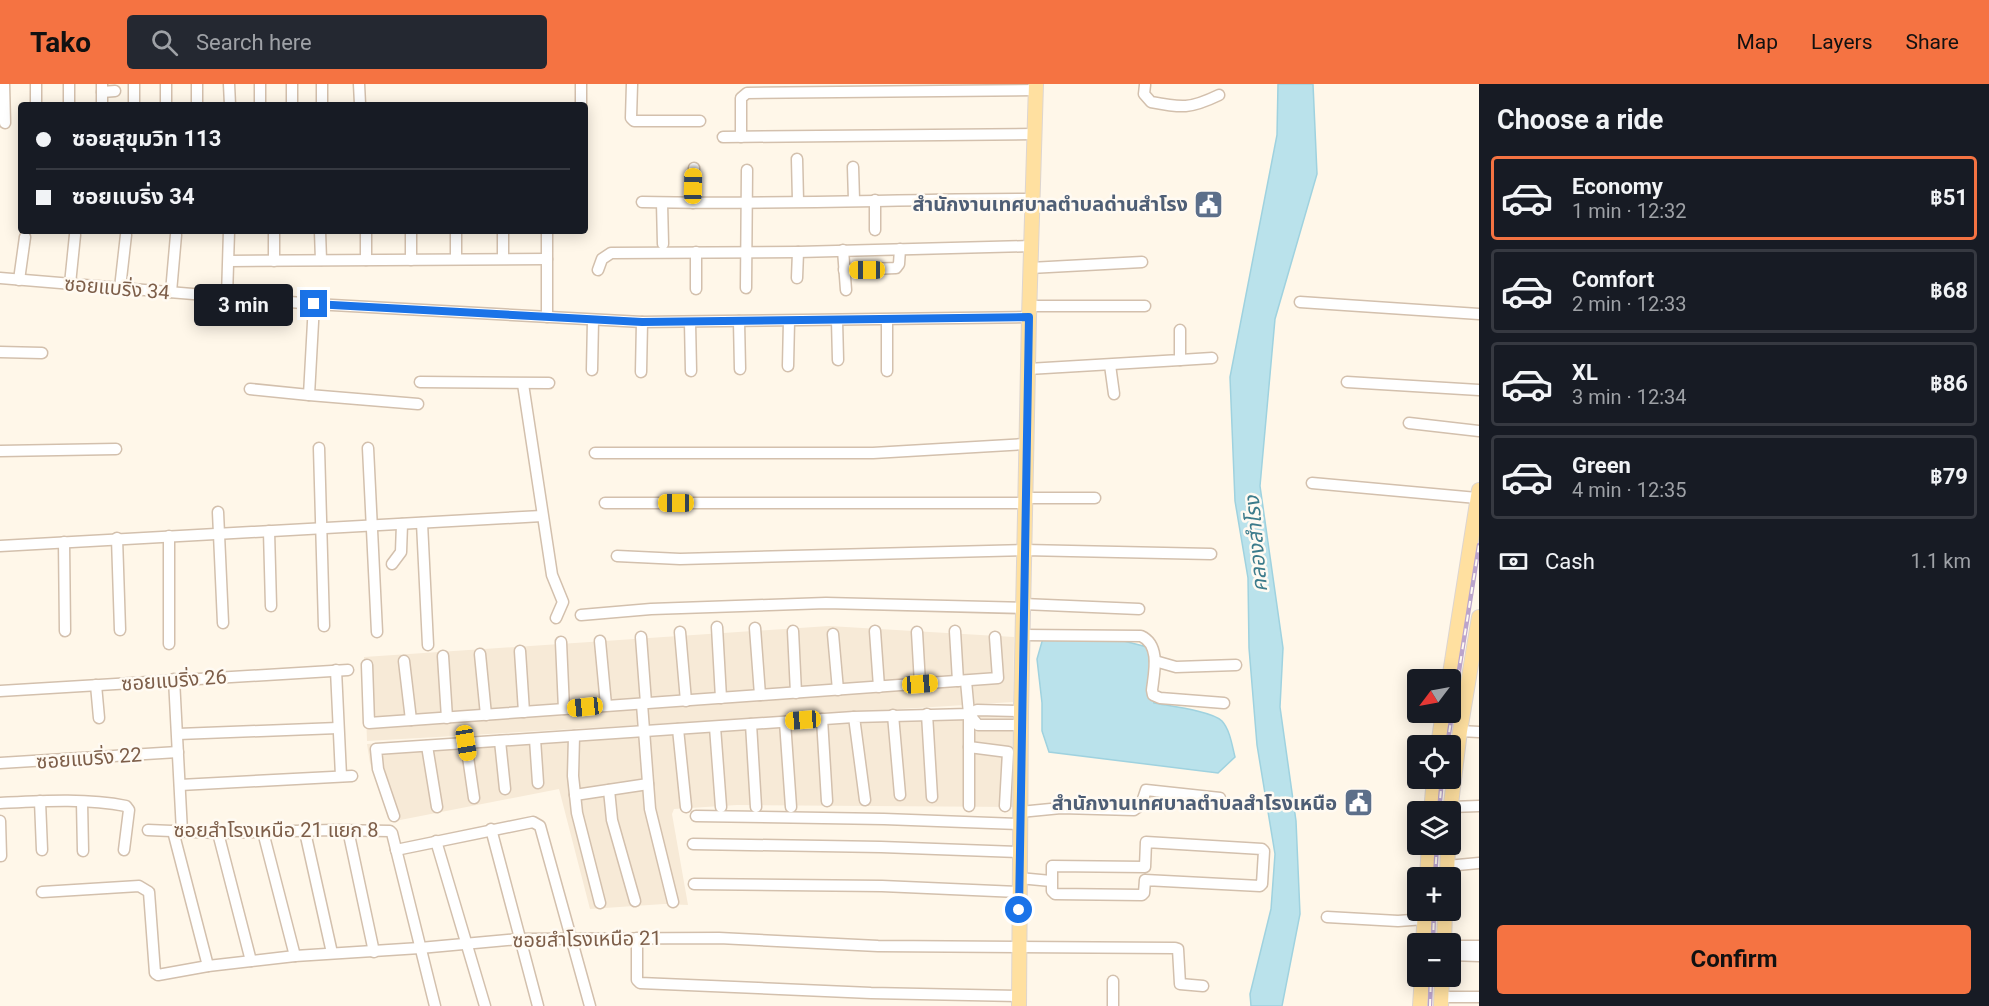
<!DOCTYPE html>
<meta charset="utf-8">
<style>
body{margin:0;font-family:Roboto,"Noto Sans Thai",sans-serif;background:#242831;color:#f1f3f6;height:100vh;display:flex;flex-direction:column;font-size:22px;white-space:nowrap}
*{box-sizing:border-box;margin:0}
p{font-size:20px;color:#9ea1a6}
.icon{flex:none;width:33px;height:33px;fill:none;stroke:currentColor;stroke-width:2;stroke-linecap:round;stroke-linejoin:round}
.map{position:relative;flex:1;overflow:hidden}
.drawer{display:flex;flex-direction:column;background:#171b24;width:510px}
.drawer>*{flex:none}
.guide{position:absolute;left:18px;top:18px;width:570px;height:132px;border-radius:6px;box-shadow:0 3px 15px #0003;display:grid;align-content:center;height:132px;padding:0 18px;background:#171b24}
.needle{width:39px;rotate:238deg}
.fabs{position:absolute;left:1407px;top:585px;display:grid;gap:12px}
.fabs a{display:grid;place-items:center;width:54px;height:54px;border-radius:6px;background:#171b24;box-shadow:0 3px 15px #0003;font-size:30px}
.end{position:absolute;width:27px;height:27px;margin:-14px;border:8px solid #1a73e8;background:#fff;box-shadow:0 0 0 3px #fff}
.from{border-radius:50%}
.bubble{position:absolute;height:42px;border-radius:6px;background:#171b24;box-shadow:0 3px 15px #0003;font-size:20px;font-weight:700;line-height:42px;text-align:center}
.car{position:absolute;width:18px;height:36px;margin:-18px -9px;border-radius:8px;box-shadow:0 0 4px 2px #0007;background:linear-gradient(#f5c518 24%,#345 0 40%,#f5c518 0 76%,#345 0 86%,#f5c518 0)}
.guide b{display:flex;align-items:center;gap:21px;height:57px;font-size:22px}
.guide b+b{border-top:2px solid #363941}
.guide i{width:15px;height:15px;background:#f1f3f6}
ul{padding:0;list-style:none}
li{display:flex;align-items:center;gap:18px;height:84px;margin:0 12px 9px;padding:0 6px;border:3px solid #363941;border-radius:6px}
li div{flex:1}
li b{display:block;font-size:22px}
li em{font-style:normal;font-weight:700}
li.selected{border-color:#f57342}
li>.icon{width:54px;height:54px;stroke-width:1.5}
h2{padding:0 18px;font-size:27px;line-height:72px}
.pay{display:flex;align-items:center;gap:15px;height:66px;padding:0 18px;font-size:22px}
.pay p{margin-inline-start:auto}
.button{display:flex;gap:12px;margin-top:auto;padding:12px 18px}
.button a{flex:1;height:69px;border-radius:6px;background:#f57342;color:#111;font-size:24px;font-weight:700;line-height:69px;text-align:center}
header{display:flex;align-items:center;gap:36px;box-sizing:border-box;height:84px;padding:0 30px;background:#f57342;color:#111}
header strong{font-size:28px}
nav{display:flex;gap:33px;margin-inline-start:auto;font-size:21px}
.search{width:420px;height:54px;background:#242831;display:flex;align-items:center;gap:15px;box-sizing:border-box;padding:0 21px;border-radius:6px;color:#9ea1a6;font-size:22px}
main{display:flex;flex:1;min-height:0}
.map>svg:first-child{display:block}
</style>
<header>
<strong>Tako</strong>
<div class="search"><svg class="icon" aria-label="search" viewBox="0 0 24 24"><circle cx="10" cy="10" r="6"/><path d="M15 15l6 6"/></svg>Search here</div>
<nav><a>Map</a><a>Layers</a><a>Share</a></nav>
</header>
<main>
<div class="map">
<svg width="1479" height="922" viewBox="0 0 1479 922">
<rect width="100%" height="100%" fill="#fff7e9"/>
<polygon fill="#f7ead7" points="829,542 1014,553 1013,618 868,627 1017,624 1015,723 737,721 674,725 672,730 688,821 664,820 590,825 559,705 390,738 370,679 367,660 692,638 367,657 364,573"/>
<g fill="#bae2eb" stroke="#9fd2df" stroke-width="1.5">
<polygon points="1278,0 1313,0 1317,90 1275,235 1260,402 1283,564 1280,623 1296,737 1300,830 1282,922 1251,922 1250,910 1271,825 1275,770 1257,661 1249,564 1248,494 1235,417 1230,293 1277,51"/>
<path d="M1043,554L1120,556L1147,563L1154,574L1148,596L1154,619C1169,622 1212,627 1222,637C1230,646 1232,661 1235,673L1218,689L1049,668L1042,647V619L1037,575Z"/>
</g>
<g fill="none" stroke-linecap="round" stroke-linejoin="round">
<defs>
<g id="minor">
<polyline points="4,0 5,39"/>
<polyline points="36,0 36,21"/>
<polyline points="69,0 69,21"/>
<polyline points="102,0 102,21"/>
<polyline points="134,0 134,21"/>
<polyline points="166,0 166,21"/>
<polyline points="229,0 230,21"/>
<polyline points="260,0 260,21"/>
<polyline points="292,0 292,21"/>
<polyline points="359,0 360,20"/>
<polyline points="632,0 631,34 634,37 700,37"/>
<path d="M1145,1L1144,10L1151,18C1182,24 1190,25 1219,11"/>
<polyline points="102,8 115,7"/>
<polyline points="197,21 197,0"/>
<polyline points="322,21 322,0"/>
<polyline points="581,21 581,0"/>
<polyline points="723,53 1035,50"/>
<polyline points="741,53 741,14 747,9 1036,6"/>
<polyline points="797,75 798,117"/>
<polyline points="853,83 854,116"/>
<path d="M642,118C772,121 902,115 1032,115"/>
<polyline points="662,119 663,160"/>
<polyline points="693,119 694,84"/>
<polyline points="875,146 875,116"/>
<polyline points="320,147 321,176"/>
<polyline points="366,147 366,176"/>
<polyline points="503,147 503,174"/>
<polyline points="547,147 547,233"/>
<polyline points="843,166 846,206"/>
<polyline points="696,168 696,205"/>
<polyline points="456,175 456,147"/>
<polyline points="411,176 411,147"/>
<polyline points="229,177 547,175"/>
<polyline points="274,177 274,147"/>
<polyline points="1030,184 1142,178"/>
<polyline points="598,186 602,175 611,169 798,168 1031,162"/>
<polyline points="844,186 896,184 899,180 900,165"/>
<polyline points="0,194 314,220 642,238 1029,233"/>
<polyline points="797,194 798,168"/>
<polyline points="19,196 25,153"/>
<polyline points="70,200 75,151"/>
<polyline points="120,204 126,151"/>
<polyline points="746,204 747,86"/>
<polyline points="171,208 176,151"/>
<polyline points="227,213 229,147"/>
<polyline points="1300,218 1479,230"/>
<polyline points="314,220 309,311 418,320"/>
<polyline points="1029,222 1145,222"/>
<polyline points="837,236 838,276"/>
<polyline points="887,236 887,287"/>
<polyline points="739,237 740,285"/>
<polyline points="690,238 691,287"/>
<polyline points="0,268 42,269"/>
<polyline points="1180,276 1212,274"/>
<polyline points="1110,281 1114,310"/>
<polyline points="788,282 789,237"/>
<polyline points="1028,285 1180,276 1180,246"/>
<polyline points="592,286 593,236"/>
<polyline points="641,288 642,238"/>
<polyline points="420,298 549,299"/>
<polyline points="1347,298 1479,306"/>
<polyline points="523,300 552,491 563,518 556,534"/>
<polyline points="250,305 309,311"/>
<polyline points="1409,339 1479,347"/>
<polyline points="319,364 324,542"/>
<polyline points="368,364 377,548"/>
<polyline points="0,367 116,365"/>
<polyline points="595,369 873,369 1026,360"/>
<polyline points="1312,399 1477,414"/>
<polyline points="1025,414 1095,414"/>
<polyline points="605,419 1025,419"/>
<polyline points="218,428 223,539"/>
<polyline points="422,439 428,561"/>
<polyline points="269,447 271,522"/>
<polyline points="169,452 169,560"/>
<polyline points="117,454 120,546"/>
<polyline points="64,458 65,547"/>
<polyline points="0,462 542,432"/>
<polyline points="617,472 680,475 1024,466 1211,470"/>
<polyline points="392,480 401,468 402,440"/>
<polyline points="1023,520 1139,525"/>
<polyline points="581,531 651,525 826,519 1023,524"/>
<polyline points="717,543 721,614"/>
<polyline points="755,544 760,611"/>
<polyline points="793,547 796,609"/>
<polyline points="875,547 879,603"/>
<polyline points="955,547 958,597"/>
<polyline points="680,548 686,617"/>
<polyline points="917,548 920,600"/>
<polyline points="833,550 838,606"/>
<path d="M1023,551L1141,552C1161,561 1154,589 1152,606L1153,611L1160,614L1224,619"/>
<polyline points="641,553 646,619"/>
<polyline points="600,557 606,621"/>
<polyline points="561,558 564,625"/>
<polyline points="520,567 524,628"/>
<polyline points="480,570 486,631"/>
<polyline points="443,572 447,634"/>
<polyline points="404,577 411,636"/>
<polyline points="1155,577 1176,583 1236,581"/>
<polyline points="367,581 369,639 998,594 995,553"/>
<polyline points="336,586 341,692"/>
<polyline points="174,595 182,748"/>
<polyline points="966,597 969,630 969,722"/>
<polyline points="96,601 99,634"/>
<polyline points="0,607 348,586"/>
<polyline points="642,620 650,725 673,818"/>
<polyline points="927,630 932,713"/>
<polyline points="969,630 978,641 1021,641"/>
<polyline points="893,631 900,711"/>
<polyline points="822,635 827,717"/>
<polyline points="785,638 791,723"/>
<polyline points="751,640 756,723"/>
<polyline points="715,643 721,723"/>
<polyline points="678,645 686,723"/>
<polyline points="1460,647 1479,648"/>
<polyline points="178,650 338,644"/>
<polyline points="574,652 573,692 577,729 600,819"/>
<polyline points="535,655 538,699"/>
<polyline points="500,657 505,705"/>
<polyline points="466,659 474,714"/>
<polyline points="427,662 437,723"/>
<polyline points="969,663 1008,668 1005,722"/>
<polyline points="0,679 178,668"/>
<polyline points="180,701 352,692"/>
<polyline points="609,706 612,736 635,817"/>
<polyline points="575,711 648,700"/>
<polyline points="865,716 854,633 969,630 977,626 1021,627"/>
<polyline points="40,717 42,766"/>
<polyline points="82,718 83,767"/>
<path d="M0,719C41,717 86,714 126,722L129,726L124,766"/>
<polyline points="1451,723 1479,722"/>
<polyline points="1020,728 1061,724 1134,726 1141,721 1146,706 1220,714"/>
<polyline points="394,732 378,685 376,665 854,633"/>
<polyline points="696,732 884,735 1020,740"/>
<polyline points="0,737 1,772"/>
<polyline points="491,745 538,922"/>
<polyline points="148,746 218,749 333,746 390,747 392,749 435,922"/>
<polyline points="348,746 374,868"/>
<polyline points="173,747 208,882"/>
<polyline points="263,748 295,872"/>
<polyline points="305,748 332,869"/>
<polyline points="218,749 251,877"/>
<polyline points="436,757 485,922"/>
<polygon points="1146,758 1262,765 1264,767 1262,800 1260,802 1145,796 1144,809 1142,811 1055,810 1052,807 1052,782 1145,783"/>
<polyline points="693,760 881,763 1020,768"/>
<polyline points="396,766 533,738 540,742 590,922"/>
<polyline points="1447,782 1479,779"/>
<polyline points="1019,794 1051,797"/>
<polyline points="694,800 882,802 1019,808"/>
<polyline points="42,808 139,802 149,808 155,889 158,891 208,882 295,872 420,864 519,855 719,854 878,862 1175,864 1178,865 1180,900 1203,902"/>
<polyline points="1327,833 1398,837 1425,835"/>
<polyline points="637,854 637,896 640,899 871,909 1019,912"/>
<polyline points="1450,862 1479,862"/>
<polyline points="1450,871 1479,872"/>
<polyline points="1441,913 1479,913"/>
<polyline points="1113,922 1113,897"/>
</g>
<g id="major">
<polyline points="1449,596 1479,406"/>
<polyline points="1438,662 1443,628"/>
<polyline points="1431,728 1434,694"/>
<polyline points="1450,728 1460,647 1479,533"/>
<polyline points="1427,794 1429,760"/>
<polyline points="1447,794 1448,760"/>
<polyline points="1423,860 1425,826"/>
<polyline points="1444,860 1445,826"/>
<polyline points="1019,922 1021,627 1029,233 1036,0"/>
<polyline points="1420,922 1422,892"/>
<polyline points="1441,922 1442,892"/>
</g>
</defs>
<use href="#minor" stroke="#d3c0ad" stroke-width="13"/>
<use href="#major" stroke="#ddd5d0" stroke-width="16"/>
<use href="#minor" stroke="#fff" stroke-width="10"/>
<use href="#major" stroke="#ffe0a0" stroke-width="14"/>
<defs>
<g id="rail">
<polyline points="1447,662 1479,461"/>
<polyline points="1439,728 1442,694"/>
<polyline points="1435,794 1437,760"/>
<polyline points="1433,860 1434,826"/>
<polyline points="1430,922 1431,892"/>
</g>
</defs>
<use href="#rail" stroke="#bba4cc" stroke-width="4.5"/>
<use href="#rail" stroke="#fffaf2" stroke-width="2" stroke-dasharray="7" stroke-linecap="butt"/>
</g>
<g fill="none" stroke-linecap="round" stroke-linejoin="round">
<polyline stroke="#1a73e8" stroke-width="8" points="314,220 642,238 1029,233 1019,826"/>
</g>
<defs>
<symbol id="civic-square" viewBox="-11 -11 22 22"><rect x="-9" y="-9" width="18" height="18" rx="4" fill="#5c6f8a" stroke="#fffaf2"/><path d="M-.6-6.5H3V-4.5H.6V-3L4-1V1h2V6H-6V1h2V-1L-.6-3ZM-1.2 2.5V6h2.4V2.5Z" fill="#fff"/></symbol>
</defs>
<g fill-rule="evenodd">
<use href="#civic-square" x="1192" y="104" width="33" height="33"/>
<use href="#civic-square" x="1342" y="702" width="33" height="33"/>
</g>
<g text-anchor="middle" stroke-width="5" stroke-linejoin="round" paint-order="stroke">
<g font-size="20" font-weight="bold" fill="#4e5e75" stroke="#fffaf2" text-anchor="end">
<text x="1188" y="127">สำนักงานเทศบาลตำบลด่านสำโรง</text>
<text x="1337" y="726">สำนักงานเทศบาลตำบลสำโรงเหนือ</text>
</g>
<g font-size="20" fill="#7d5e49" stroke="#fffaf2">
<text transform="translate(117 204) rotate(5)" y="7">ซอยแบริ่ง 34</text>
<text transform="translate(174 596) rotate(-4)" y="7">ซอยแบริ่ง 26</text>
<text transform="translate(89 674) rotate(-4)" y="7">ซอยแบริ่ง 22</text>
<text x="276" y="753">ซอยสำโรงเหนือ 21 แยก 8</text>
<text transform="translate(587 855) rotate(-1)" y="7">ซอยสำโรงเหนือ 21</text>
</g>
<g font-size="21" font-style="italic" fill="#3c7b8b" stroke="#fffaf2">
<text transform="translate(1256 460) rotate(-95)" y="7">คลองสำโรง</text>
</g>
</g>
</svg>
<div class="fabs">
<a><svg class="needle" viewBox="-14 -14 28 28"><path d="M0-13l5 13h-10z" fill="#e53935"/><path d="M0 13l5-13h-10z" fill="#9ea1a6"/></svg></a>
<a><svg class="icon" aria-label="locate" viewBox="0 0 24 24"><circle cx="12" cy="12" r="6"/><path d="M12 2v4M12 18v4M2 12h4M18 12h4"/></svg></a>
<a><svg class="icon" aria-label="layers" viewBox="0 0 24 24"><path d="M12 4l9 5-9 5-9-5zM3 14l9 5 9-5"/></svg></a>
<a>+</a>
<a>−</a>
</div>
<i class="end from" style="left:1019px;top:826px"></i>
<i class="end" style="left:314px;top:220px"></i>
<div class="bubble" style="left:194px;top:200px;width:99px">3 min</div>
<i class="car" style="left:693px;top:102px;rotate:1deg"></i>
<i class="car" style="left:867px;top:186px;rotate:270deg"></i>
<i class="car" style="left:676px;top:419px;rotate:270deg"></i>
<i class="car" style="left:920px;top:600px;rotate:86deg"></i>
<i class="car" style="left:585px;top:623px;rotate:264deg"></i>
<i class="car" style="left:803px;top:636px;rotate:266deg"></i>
<i class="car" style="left:466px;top:659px;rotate:171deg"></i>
<div class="guide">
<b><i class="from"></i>ซอยสุขุมวิท 113</b>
<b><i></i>ซอยแบริ่ง 34</b>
</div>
</div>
<section class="drawer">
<h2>Choose a ride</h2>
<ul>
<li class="selected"><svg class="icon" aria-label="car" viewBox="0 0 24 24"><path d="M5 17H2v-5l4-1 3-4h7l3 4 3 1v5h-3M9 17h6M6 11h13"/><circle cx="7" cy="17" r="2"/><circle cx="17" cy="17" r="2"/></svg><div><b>Economy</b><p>1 min · 12:32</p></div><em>฿51</em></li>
<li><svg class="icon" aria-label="car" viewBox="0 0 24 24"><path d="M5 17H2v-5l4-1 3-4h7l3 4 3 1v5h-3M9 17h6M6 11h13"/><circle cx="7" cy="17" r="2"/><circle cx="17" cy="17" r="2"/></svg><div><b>Comfort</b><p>2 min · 12:33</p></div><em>฿68</em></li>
<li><svg class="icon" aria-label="car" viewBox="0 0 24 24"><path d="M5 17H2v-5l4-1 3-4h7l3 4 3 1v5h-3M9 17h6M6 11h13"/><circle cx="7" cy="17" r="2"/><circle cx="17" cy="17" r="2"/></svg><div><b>XL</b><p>3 min · 12:34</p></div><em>฿86</em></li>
<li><svg class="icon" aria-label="car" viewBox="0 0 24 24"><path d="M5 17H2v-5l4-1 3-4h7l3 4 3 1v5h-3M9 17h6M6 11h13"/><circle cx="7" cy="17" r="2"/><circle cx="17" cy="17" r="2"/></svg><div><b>Green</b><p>4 min · 12:35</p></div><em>฿79</em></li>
</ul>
<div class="pay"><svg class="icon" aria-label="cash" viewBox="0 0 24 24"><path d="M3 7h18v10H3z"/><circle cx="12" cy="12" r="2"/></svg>Cash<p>1.1 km</p></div>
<div class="button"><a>Confirm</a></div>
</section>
</main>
